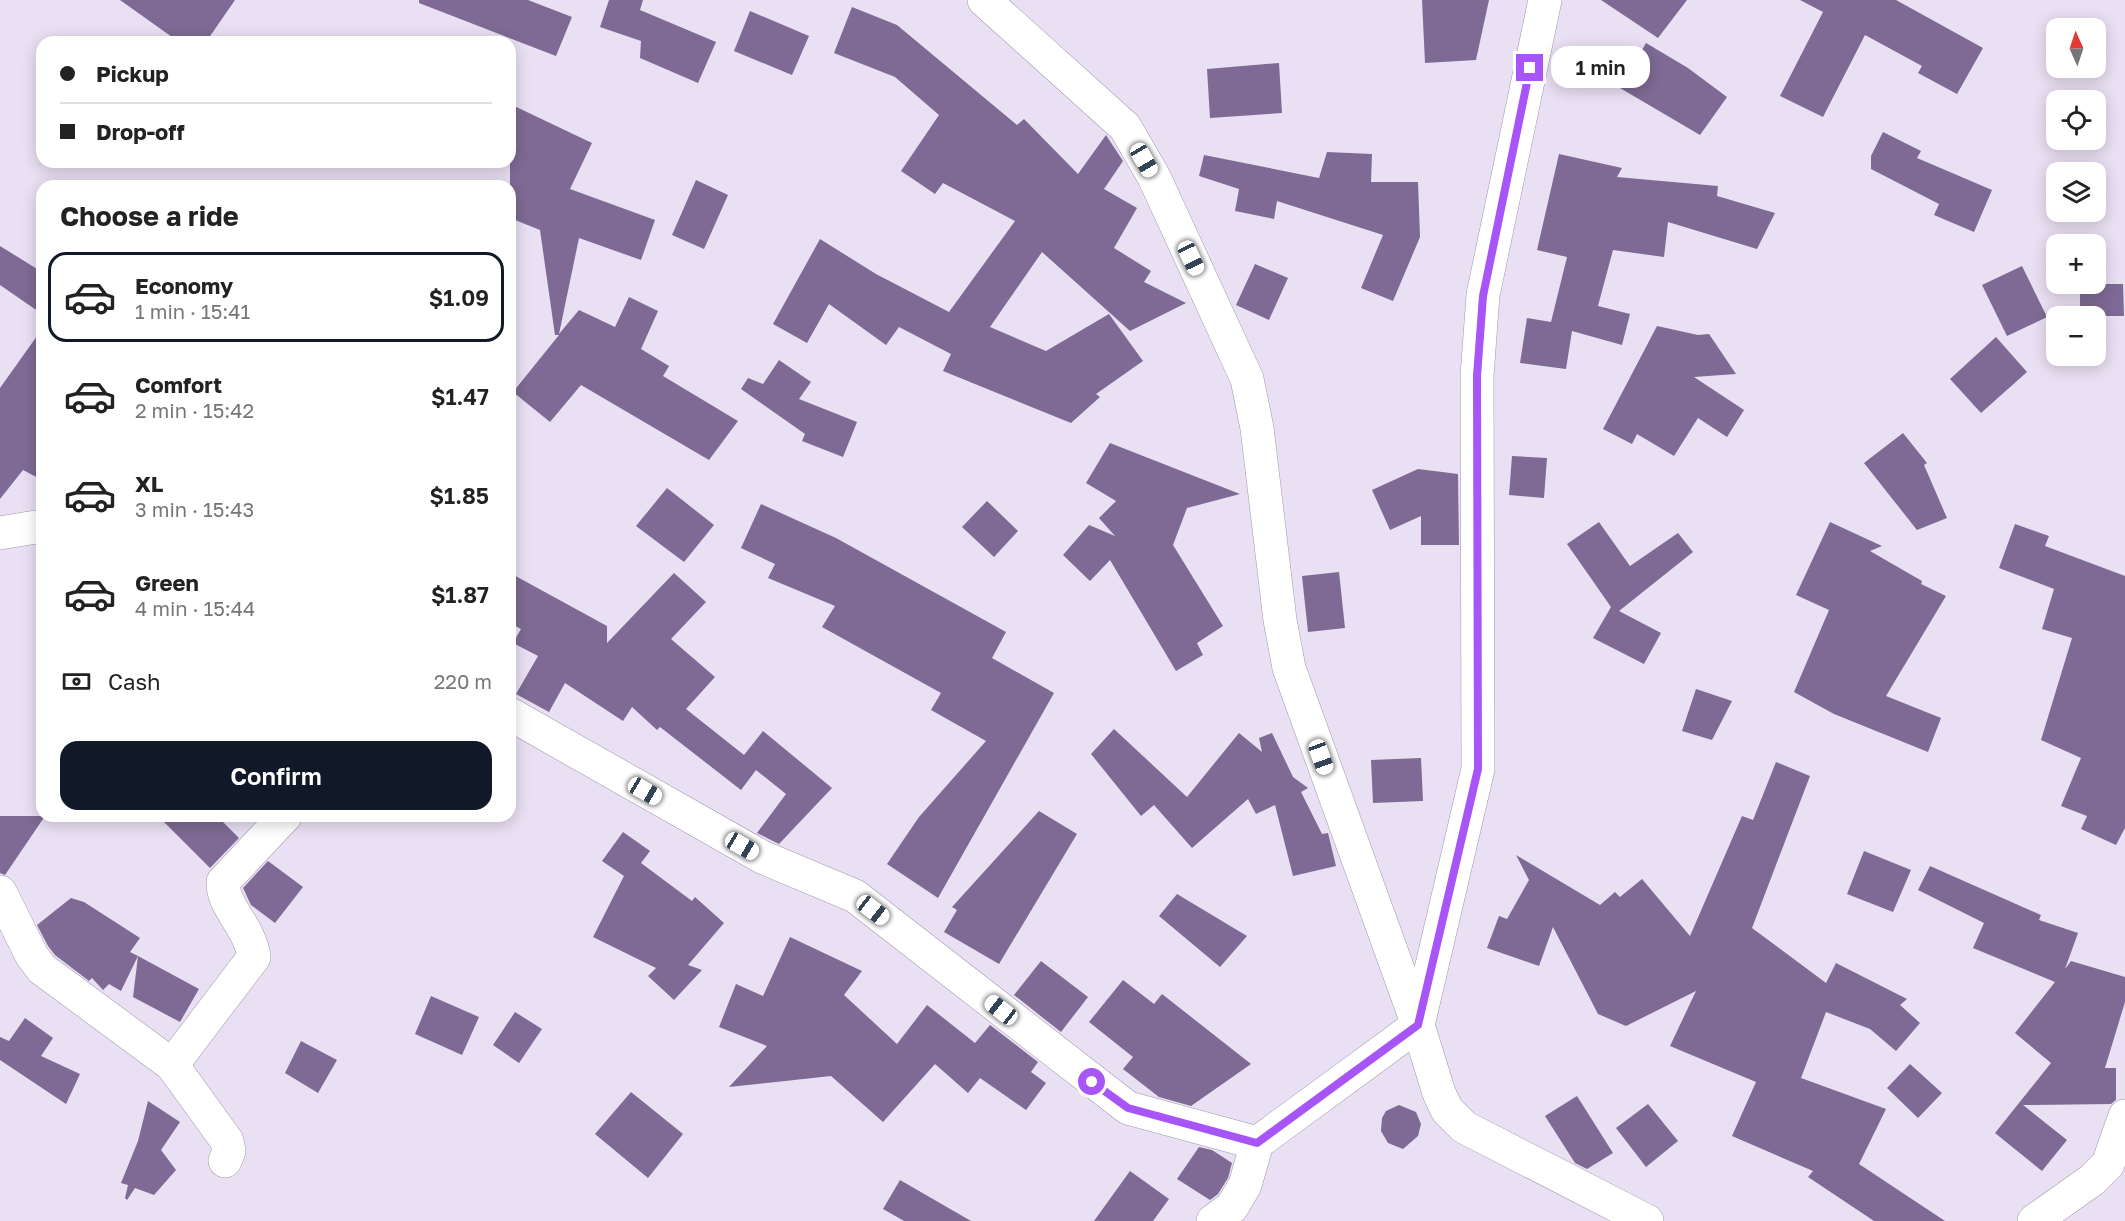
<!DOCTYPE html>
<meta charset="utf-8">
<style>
body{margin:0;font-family:"Golos Text",sans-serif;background:#f2f2f2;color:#222;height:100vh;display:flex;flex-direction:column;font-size:22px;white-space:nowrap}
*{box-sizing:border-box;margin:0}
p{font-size:20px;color:#767676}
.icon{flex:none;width:33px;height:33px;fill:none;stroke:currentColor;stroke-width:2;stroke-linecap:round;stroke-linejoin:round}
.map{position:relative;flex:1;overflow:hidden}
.panel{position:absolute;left:36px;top:180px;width:480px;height:642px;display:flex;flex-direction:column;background:#fff;border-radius:18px;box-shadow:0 3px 15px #0003}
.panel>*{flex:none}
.top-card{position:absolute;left:36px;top:36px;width:480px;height:132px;border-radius:18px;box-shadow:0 3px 15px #0003;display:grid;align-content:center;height:132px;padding:0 24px;background:#fff}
.needle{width:39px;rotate:357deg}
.buttons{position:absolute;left:2046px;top:18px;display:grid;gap:12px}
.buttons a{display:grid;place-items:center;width:60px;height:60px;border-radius:12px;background:#fff;box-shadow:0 3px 15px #0003;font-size:30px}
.end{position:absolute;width:27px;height:27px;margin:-14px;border:8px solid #a855f7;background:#fff;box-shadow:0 0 0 3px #fff}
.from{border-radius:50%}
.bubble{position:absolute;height:42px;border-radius:18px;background:#fff;box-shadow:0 3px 15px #0003;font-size:20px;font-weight:600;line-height:42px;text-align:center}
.car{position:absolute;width:18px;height:36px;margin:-18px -9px;border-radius:8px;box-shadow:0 0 4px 2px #0007;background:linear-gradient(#fff 24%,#345 0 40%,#fff 0 76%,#345 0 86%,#fff 0)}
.top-card b{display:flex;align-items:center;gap:21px;height:57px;font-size:22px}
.top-card b+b{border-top:2px solid #e0e0e0}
.top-card i{width:15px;height:15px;background:#222}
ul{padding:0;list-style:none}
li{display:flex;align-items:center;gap:18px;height:90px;margin:0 12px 9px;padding:0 12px;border:3px solid transparent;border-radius:18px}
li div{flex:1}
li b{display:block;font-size:22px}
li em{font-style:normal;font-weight:600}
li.on{border-color:#111827}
li>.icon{width:54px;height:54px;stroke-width:1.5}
h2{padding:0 24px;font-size:27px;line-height:72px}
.pay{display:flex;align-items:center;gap:15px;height:66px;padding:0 24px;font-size:22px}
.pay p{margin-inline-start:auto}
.action{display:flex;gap:12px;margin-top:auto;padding:12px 24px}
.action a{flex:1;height:69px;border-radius:18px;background:#111827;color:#fff;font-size:24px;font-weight:600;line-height:69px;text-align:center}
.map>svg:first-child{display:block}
</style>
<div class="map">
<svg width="2125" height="1221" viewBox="0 0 2125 1221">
<rect width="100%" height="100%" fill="#e9e0f3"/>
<g fill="#7e6a94">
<polygon points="120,0 235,0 206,42 179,42"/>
<polygon points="419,0 528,0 572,17 556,56 419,3"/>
<polygon points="609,0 643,0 640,10 716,42 698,83 640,58 641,41 600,27"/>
<polygon points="1422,0 1489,0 1476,60 1425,63"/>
<polygon points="1601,0 1687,0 1658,38"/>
<polygon points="1800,0 1896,0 1983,48 1957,94 1918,73 1922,66 1865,35 1823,117 1780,96 1823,12"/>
<polygon points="852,7 897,25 1017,125 1024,119 1078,174 1106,135 1123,161 1104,189 1137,208 1114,248 1151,271 1144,282 1186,303 1130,331 1042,252 990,327 1046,351 1109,314 1143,361 1096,394 1100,397 1071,423 943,371 951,354 899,327 886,345 829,304 807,343 773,324 820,239 876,274 949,312 1015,221 943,183 935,194 901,171 939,115 895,77 834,53"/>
<polygon points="750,11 809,36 792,75 734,51"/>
<polygon points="1646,43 1688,68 1727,97 1700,135 1620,88"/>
<polygon points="1279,63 1282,113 1210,118 1207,69"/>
<polygon points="510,104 592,143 570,189 655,220 641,260 579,238 559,334 579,310 615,327 629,297 658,311 641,349 669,366 663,376 738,421 709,460 581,385 550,422 513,392 559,335 555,335 540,230 510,218"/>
<polygon points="1883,132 1921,151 1917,158 1992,190 1974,232 1934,215 1939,204 1871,169 1871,156"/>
<polygon points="1327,152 1372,154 1371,182 1418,182 1420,237 1393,301 1361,288 1383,235 1277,201 1274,219 1235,211 1239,189 1199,176 1204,155 1319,178"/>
<polygon points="1559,154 1622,168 1617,177 1718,186 1717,196 1775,213 1757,249 1668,222 1664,257 1613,250 1598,306 1630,314 1622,345 1572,331 1566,369 1520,363 1527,318 1551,322 1567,257 1537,250"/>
<polygon points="696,180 728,195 704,249 672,235"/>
<polygon points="0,246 42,272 42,314 0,285"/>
<polygon points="1255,264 1288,278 1269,320 1236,305"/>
<polygon points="2022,266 2047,317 2007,336 1982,285"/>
<polygon points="2080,284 2123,284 2124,316 2080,316"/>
<polygon points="1657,326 1698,335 1709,334 1736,374 1694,377 1744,410 1727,437 1698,418 1674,456 1637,434 1632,444 1603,429"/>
<polygon points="42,329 42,480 23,470 0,499 0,388"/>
<polygon points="1996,337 2027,372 1981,413 1950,379"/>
<polygon points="779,360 811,382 799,399 857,422 843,457 802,441 805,434 741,389 748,378 763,384"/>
<polygon points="1903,433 1927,463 1924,465 1947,518 1917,530 1864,463"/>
<polygon points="1110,443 1240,494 1187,508 1173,545 1223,626 1197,643 1203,655 1176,671 1110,560 1090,581 1063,555 1089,525 1115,536 1099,518 1116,501 1086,483"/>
<polygon points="1512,456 1547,458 1544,498 1509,495"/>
<polygon points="1418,469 1458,474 1459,545 1421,545 1421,516 1390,530 1372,490"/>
<polygon points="667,488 714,525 684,562 636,526"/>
<polygon points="987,501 1018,531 994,557 962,527"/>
<polygon points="761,504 836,538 1006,632 992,658 1054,693 938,898 887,864 919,817 986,741 931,710 941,693 822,627 835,606 768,578 775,564 741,548"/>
<polygon points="1599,522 1630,566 1678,533 1693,552 1619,611 1661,633 1644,664 1593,638 1611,607 1567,544"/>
<polygon points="1830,522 1882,546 1870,551 1922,581 1921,584 1946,596 1886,696 1941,718 1928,752 1834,714 1794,692 1829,610 1796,595"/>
<polygon points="2015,524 2049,536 2045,546 2125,576 2125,828 2116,845 2081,829 2087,816 2061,806 2081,758 2041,740 2072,638 2042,629 2054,589 1999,568"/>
<polygon points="1339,572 1345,628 1308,632 1302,576"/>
<polygon points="510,573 607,626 607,643 674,573 706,602 671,639 715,677 686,709 744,755 763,731 832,788 779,844 757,833 786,794 756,770 741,790 660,727 657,730 632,707 623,721 565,683 549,712 516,694 538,656 513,643 521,629 510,623"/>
<polygon points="1696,689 1732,701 1712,740 1682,731"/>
<polygon points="1114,729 1187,797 1239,733 1262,752 1259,738 1272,733 1293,777 1308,788 1301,792 1322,834 1328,833 1336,866 1293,876 1275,805 1256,814 1248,799 1192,848 1154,805 1141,816 1091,754"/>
<polygon points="1421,758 1423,801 1373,803 1371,760"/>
<polygon points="1776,762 1810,776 1752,928 1826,983 1836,963 1907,999 1900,1005 1920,1023 1896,1051 1870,1029 1826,1012 1801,1078 1886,1109 1859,1164 1945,1221 1874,1221 1808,1177 1813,1171 1732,1136 1756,1082 1670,1046 1696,991 1626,1026 1598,1014 1553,927 1539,966 1487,948 1499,916 1507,919 1529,880 1516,855 1600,905 1615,892 1620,897 1642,879 1690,936 1742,816 1753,820"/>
<polygon points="1039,811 1077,834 999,964 944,932 957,910 952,907"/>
<polygon points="0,816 45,816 5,875 0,873"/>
<polygon points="158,816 217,816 239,838 210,868"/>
<polygon points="623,832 650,851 641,863 692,901 695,897 724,923 688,965 702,970 674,1000 648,976 656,968 593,937 624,876 602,861"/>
<polygon points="1864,851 1911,870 1893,912 1847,894"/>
<polygon points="268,861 303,887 275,923 251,905 243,888"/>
<polygon points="1930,866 2041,915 2039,920 2078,933 2065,969 2071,961 2125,977 2125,1002 2105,1068 2116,1068 2116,1100 2111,1104 2023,1105 2067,1140 2042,1171 1995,1133 2051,1063 2015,1033 2055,982 1973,948 1984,923 1918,890"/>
<polygon points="1177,894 1247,936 1220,967 1159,916"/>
<polygon points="71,898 84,902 140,938 130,952 138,956 121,991 109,984 103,990 92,978 89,981 55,955 48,946 37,925"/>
<polygon points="790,937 862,971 844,995 897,1044 927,1005 975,1043 990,1025 1038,1062 1031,1072 1046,1083 1026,1110 980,1078 968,1093 935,1064 883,1122 831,1076 729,1087 767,1046 719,1027 736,984 763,996"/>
<polygon points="138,956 199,989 180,1022 133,997"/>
<polygon points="1041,961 1088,997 1061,1032 1014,995"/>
<polygon points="1123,980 1154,1004 1162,994 1251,1064 1191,1106 1159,1097 1123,1069 1133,1057 1089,1022"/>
<polygon points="431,996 479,1017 462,1055 415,1034"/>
<polygon points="515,1012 542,1029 519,1063 493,1045"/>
<polygon points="25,1018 53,1038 41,1056 80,1074 66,1104 0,1060 0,1037 9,1041"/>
<polygon points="301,1041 337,1060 318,1093 285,1073"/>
<polygon points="1910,1064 1942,1093 1918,1118 1887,1088"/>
<polygon points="631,1092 683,1134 648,1178 595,1134"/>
<polygon points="1577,1096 1613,1153 1587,1169 1575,1163 1545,1116"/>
<polygon points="148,1101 180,1122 161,1150 176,1170 154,1195 135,1188 127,1200 125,1198 128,1185 121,1183 138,1141"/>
<polygon points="1648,1104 1678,1141 1646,1167 1616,1128"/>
<polygon points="1399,1105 1416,1112 1421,1124 1418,1136 1403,1149 1388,1143 1381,1131 1382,1118 1386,1111"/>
<polygon points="1199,1147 1212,1150 1232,1163 1228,1178 1218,1194 1210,1200 1177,1179"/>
<polygon points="1130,1171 1169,1199 1153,1221 1094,1221"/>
<polygon points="900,1180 971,1221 904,1221 883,1209"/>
</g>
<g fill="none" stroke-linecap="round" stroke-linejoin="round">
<defs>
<g id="minor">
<polyline points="984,0 1125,127 1154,177 1247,379 1257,428 1280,620 1289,668 1418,1025 1439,1093 1447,1110 1464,1127 1647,1221"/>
<polyline points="0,533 42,526"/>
<polyline points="510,714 762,857 855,896 1128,1108 1257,1143"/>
<polyline points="0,892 32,956 42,969 172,1065 227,1141 229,1151 225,1161"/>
<path d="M172,1065L254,957C250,927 222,906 223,882L285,816"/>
<polyline points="1213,1221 1232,1207 1245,1185 1257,1143 1418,1025 1478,769 1477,376 1483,295 1545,0"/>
<polyline points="2034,1221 2092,1180 2108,1164 2125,1116"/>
</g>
</defs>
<use href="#minor" stroke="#a098aa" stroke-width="34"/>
<use href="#minor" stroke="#fff" stroke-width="33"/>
</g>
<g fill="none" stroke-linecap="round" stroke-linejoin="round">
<polyline stroke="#a855f7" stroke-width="8" points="1092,1082 1128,1108 1257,1143 1418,1025 1478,769 1477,376 1483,296 1530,68"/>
</g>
</svg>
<div class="buttons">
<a><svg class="needle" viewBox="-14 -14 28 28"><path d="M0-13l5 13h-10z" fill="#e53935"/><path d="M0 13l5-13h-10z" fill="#767676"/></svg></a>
<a><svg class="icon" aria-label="locate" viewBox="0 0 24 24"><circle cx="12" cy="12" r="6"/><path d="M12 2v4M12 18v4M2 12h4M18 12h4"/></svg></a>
<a><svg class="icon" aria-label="layers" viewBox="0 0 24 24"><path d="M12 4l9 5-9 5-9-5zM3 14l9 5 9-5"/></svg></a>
<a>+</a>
<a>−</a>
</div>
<i class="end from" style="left:1092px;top:1082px"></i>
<i class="end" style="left:1530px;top:68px"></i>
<div class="bubble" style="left:1551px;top:46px;width:99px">1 min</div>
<i class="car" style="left:1144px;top:160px;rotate:150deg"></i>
<i class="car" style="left:1191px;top:258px;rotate:155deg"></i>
<i class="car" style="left:1321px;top:757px;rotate:160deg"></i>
<i class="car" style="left:645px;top:791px;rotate:120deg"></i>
<i class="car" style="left:742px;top:846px;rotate:120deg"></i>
<i class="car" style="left:873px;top:910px;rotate:128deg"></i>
<i class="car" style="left:1001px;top:1010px;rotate:308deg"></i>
<div class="top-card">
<b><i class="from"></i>Pickup</b>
<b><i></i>Drop-off</b>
</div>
<section class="panel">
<h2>Choose a ride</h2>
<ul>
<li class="on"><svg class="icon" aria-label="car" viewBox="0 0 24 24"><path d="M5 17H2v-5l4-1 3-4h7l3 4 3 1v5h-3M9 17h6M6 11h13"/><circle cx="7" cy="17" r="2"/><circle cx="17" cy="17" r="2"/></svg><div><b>Economy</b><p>1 min · 15:41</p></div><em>$1.09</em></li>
<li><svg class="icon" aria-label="car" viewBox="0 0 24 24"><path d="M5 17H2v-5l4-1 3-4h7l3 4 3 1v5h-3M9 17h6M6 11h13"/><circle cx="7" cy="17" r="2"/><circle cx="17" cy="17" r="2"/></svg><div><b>Comfort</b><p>2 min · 15:42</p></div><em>$1.47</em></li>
<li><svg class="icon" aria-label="car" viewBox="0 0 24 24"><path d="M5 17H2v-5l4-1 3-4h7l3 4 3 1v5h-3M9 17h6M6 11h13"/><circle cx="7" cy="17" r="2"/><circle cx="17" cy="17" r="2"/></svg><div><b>XL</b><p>3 min · 15:43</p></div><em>$1.85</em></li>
<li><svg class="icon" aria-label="car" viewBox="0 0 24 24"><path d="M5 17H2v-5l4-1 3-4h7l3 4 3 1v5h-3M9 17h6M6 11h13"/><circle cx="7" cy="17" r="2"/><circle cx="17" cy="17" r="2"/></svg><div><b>Green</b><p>4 min · 15:44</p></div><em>$1.87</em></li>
</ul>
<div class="pay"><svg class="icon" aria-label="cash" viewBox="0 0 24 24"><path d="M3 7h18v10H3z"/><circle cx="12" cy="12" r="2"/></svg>Cash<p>220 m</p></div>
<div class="action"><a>Confirm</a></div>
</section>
</div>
